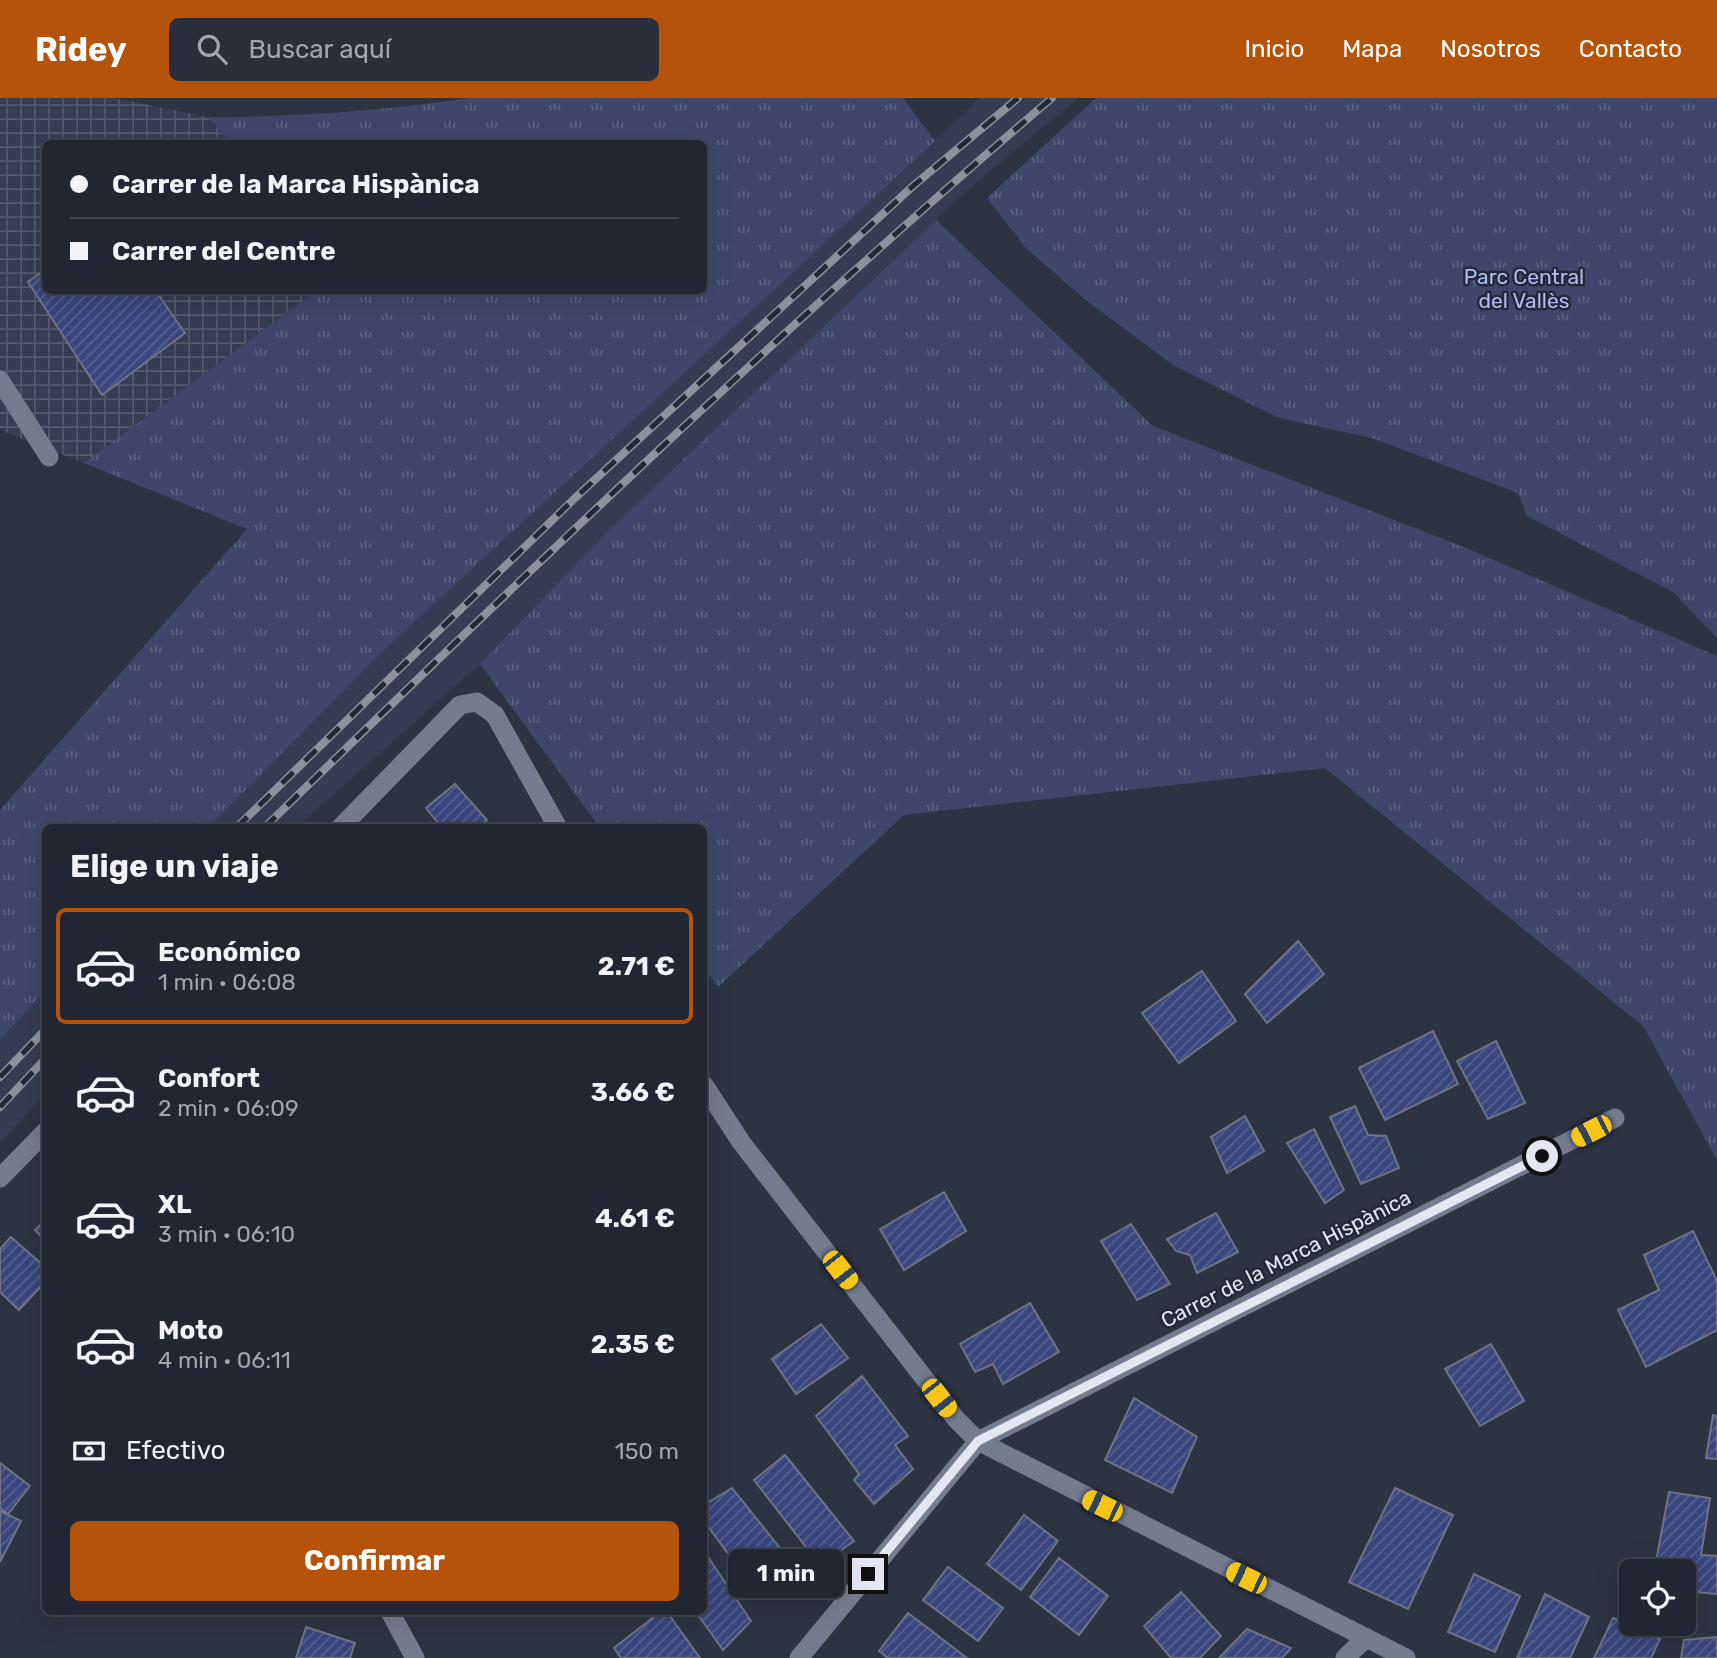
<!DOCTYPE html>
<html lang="es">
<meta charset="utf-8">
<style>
body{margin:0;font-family:Rubik,sans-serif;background:#2a2e3a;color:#f1f3f6;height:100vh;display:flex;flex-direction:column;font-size:26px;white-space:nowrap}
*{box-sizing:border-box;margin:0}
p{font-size:23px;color:#a2a5ac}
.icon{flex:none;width:38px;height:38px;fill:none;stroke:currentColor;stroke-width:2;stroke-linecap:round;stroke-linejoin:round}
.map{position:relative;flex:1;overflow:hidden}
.details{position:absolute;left:42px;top:726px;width:665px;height:791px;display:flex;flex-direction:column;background:#222632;border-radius:10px;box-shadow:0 7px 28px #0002,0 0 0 2px #3f434d}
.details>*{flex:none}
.top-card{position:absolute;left:42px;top:42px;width:665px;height:154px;border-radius:10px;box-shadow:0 7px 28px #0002,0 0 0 2px #3f434d;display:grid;align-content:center;height:154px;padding:0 28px;background:#222632}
.fabs{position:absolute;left:1619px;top:1461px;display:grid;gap:14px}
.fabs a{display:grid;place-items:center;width:77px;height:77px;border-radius:10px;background:#222632;box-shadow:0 7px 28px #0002,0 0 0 2px #3f434d;font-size:35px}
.end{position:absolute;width:32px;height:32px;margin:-16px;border:9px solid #e4e7f2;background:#111;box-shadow:0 0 0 4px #111}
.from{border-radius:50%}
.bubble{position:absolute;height:49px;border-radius:10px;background:#222632;box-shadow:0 7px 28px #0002,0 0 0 2px #3f434d;font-size:23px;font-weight:700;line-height:49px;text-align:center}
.car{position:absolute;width:21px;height:42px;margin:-21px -10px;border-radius:9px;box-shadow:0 0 5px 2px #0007;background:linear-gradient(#f5c518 24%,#345 0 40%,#f5c518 0 76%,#345 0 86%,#f5c518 0)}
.top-card b{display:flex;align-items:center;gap:24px;height:66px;font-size:26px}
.top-card b+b{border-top:2px solid #3f434d}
.top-card i{width:18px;height:18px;background:#f1f3f6}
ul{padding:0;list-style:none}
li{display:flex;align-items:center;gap:21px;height:116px;margin:0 14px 10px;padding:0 14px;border:4px solid transparent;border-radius:10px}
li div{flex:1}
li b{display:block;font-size:26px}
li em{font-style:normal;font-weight:700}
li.active{border-color:#b45309}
li>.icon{width:63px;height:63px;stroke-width:1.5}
h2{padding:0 28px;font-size:32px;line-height:84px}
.pay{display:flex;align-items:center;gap:18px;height:77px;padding:0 28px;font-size:26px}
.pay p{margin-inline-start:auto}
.cta{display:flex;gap:14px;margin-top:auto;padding:14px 28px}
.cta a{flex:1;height:80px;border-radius:10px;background:#b45309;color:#fff;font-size:28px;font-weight:700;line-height:80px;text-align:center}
header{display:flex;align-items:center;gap:42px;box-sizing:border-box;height:98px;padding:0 35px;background:#b45309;color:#fff}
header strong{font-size:33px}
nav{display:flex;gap:38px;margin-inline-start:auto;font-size:24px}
.search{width:490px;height:63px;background:#2a2e3a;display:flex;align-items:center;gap:18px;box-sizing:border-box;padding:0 24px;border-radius:10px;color:#a2a5ac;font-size:26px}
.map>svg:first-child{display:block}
</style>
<header>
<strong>Ridey</strong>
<div class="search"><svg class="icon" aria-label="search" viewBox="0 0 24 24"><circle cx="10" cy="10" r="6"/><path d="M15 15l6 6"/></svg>Buscar aquí</div>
<nav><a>Inicio</a><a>Mapa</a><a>Nosotros</a><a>Contacto</a></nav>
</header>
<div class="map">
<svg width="1717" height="1560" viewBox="0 0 1717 1560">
<defs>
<pattern id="industrial-grid" width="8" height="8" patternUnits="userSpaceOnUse" patternTransform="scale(1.75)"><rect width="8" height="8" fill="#363c53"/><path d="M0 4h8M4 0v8" fill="none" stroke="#53586c"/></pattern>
<pattern id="grass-tufts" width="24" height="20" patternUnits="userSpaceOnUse" patternTransform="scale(1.75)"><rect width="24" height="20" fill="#3e476a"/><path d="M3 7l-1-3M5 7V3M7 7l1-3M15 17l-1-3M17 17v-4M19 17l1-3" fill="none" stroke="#5a6280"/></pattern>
<pattern id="building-hatch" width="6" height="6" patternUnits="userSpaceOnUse" patternTransform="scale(1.75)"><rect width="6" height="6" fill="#39457d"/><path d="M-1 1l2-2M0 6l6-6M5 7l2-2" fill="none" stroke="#566090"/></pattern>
</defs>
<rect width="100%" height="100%" fill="#2e3343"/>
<g fill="#363c53">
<polygon points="980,0 1078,0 963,96 608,433 480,566 296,730 208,730 381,555"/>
<polygon points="45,893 45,996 0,1045 0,942"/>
</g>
<polygon fill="url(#industrial-grid)" points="0,0 115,0 208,19 230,45 46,46 46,192 316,193 84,365 0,332"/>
<g fill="url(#grass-tufts)">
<path d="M469,0H903L935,43L381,555L208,730H46L45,893L0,942V712L247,431L84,365L316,193L704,192V46L230,45L208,19C296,19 383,13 469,0Z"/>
<polygon points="1096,0 1717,0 1717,540 1673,494 1527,418 1518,395 1372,340 1279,320 1173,267 1087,203 1026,150 987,100"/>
<polygon points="936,122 1153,328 1466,450 1717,558 1717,1062 1643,928 1325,670 904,717 718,889 704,870 704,730 600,730 480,566 608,433"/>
</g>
<g fill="url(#building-hatch)" stroke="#6e7386" stroke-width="2">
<polygon points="46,171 46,192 155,192 185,235 102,297 28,184"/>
<polygon points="455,686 487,722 480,730 442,730 426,710"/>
<polygon points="1298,843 1324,876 1267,925 1245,896"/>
<polygon points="1202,873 1236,923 1179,965 1142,915"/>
<polygon points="1433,933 1458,986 1385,1022 1359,970"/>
<polygon points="1496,943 1525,1005 1488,1021 1457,963"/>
<polygon points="1355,1008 1368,1037 1386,1038 1399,1070 1361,1086 1330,1019"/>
<polygon points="1245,1018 1264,1053 1227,1075 1211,1039"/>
<polygon points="1314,1031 1344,1092 1325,1105 1287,1045"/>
<polygon points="944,1094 966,1133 904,1172 880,1131"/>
<polygon points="1216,1115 1238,1154 1197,1175 1190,1157 1176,1153 1167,1141"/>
<polygon points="46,1122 46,1143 35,1132"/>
<polygon points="1131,1126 1170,1186 1137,1202 1101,1143"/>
<polygon points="1693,1133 1717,1183 1717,1232 1646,1269 1618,1212 1659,1192 1644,1157"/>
<polygon points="11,1139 46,1170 46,1183 19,1212 0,1194 0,1151"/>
<polygon points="1030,1205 1059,1254 1003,1286 993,1266 975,1274 960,1246"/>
<polygon points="821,1226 848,1260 796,1296 772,1261"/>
<polygon points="1491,1246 1524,1303 1480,1328 1445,1271"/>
<polygon points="862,1278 908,1338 895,1347 913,1371 874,1406 854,1382 859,1376 816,1318"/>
<polygon points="1134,1300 1197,1339 1172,1395 1105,1362"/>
<polygon points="1713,1317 1717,1318 1717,1361 1706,1360"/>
<polygon points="785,1357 854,1443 820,1467 754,1382"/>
<polygon points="0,1365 30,1388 8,1416 0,1410"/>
<polygon points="732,1390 784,1455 748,1483 704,1423 704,1407"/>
<polygon points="1395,1390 1453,1417 1408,1511 1349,1484"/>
<polygon points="1669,1394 1710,1400 1701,1457 1717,1458 1717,1496 1684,1493 1684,1474 1654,1474"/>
<polygon points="0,1413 21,1423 0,1464"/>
<polygon points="1024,1417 1058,1443 1021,1492 987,1466"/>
<polygon points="704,1453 751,1523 723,1552 696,1514 704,1514"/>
<polygon points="1059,1460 1108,1498 1079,1537 1030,1499"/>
<polygon points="948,1469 1003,1510 978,1543 923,1502"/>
<polygon points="1474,1476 1520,1498 1495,1554 1448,1534"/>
<polygon points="1181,1494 1221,1538 1200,1560 1171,1560 1144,1528"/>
<polygon points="1545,1496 1589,1519 1570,1560 1517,1560"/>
<polygon points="660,1514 667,1514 700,1560 621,1560 614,1550"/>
<polygon points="908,1515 967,1560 888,1560 879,1553"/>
<polygon points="1613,1520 1660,1541 1651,1560 1594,1560"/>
<polygon points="306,1529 355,1545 350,1560 296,1560"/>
<polygon points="1247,1531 1291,1550 1282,1560 1219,1560"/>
<polygon points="1717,1539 1717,1560 1681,1560 1684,1542"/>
</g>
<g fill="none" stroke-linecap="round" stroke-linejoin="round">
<g stroke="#767c8f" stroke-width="19">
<polyline points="0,282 49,359"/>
<polyline points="340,730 460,607 477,604 495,617 558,730"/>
<polyline points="704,987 741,1044 956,1321 978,1343 1406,1560"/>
<polyline points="0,1080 46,1033"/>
<polyline points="390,1514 415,1560"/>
<polyline points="799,1560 978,1343 1615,1020"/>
<polyline points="1345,1560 1366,1540"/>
</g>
<defs>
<g id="rail">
<polyline points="236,730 575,400 913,88 1018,0"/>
<path d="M264,730C521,480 779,232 1052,0"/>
<polyline points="0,979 46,931"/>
<polyline points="0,1009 46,960"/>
</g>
</defs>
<use href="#rail" stroke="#8d919e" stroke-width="8"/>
<use href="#rail" stroke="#242939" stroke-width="5" stroke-dasharray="16" stroke-linecap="butt"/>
</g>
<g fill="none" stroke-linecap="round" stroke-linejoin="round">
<polyline stroke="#e4e7f2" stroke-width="9" points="868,1476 978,1343 1542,1058"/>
</g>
<g text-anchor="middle" stroke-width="5" stroke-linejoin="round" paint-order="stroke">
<g font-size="21" fill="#b0bef2" stroke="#242939">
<text x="1524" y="186">Parc Central<tspan x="1524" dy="24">del Vallès</tspan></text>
</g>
<g font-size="21" fill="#e4e7f2" stroke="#242939">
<text transform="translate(1286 1161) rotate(-27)" y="7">Carrer de la Marca Hispànica</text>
</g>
</g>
</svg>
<div class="fabs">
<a><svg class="icon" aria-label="locate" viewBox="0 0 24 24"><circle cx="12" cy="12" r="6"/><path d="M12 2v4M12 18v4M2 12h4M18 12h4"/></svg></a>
</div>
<i class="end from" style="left:1542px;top:1058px"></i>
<i class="end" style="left:868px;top:1476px"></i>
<div class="bubble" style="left:728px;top:1451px;width:116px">1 min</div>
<i class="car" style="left:1591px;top:1033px;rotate:243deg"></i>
<i class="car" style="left:840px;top:1172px;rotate:142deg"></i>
<i class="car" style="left:939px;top:1300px;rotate:142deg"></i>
<i class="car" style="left:1102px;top:1408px;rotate:296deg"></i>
<i class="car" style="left:1246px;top:1480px;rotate:296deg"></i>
<div class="top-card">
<b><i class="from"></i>Carrer de la Marca Hispànica</b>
<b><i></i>Carrer del Centre</b>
</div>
<section class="details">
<h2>Elige un viaje</h2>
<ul>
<li class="active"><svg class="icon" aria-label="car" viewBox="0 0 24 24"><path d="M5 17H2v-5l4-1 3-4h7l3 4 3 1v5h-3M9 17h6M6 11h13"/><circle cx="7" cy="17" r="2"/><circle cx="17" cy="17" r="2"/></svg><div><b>Económico</b><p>1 min · 06:08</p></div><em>2.71 €</em></li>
<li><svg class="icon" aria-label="car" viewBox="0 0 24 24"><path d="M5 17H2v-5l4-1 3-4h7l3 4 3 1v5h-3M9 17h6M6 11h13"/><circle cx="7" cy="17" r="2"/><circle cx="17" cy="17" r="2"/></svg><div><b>Confort</b><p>2 min · 06:09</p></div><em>3.66 €</em></li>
<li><svg class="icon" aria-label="car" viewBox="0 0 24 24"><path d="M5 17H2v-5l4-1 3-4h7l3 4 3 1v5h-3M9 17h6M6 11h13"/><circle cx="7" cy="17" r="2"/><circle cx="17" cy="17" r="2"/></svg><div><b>XL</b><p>3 min · 06:10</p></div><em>4.61 €</em></li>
<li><svg class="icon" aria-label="car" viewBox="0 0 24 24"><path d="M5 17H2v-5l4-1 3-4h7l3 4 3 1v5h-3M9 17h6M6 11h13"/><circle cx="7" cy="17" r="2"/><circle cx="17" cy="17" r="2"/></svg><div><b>Moto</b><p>4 min · 06:11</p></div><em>2.35 €</em></li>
</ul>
<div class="pay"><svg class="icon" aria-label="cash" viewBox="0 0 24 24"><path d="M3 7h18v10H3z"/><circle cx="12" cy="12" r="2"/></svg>Efectivo<p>150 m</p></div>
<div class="cta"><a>Confirmar</a></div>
</section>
</div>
